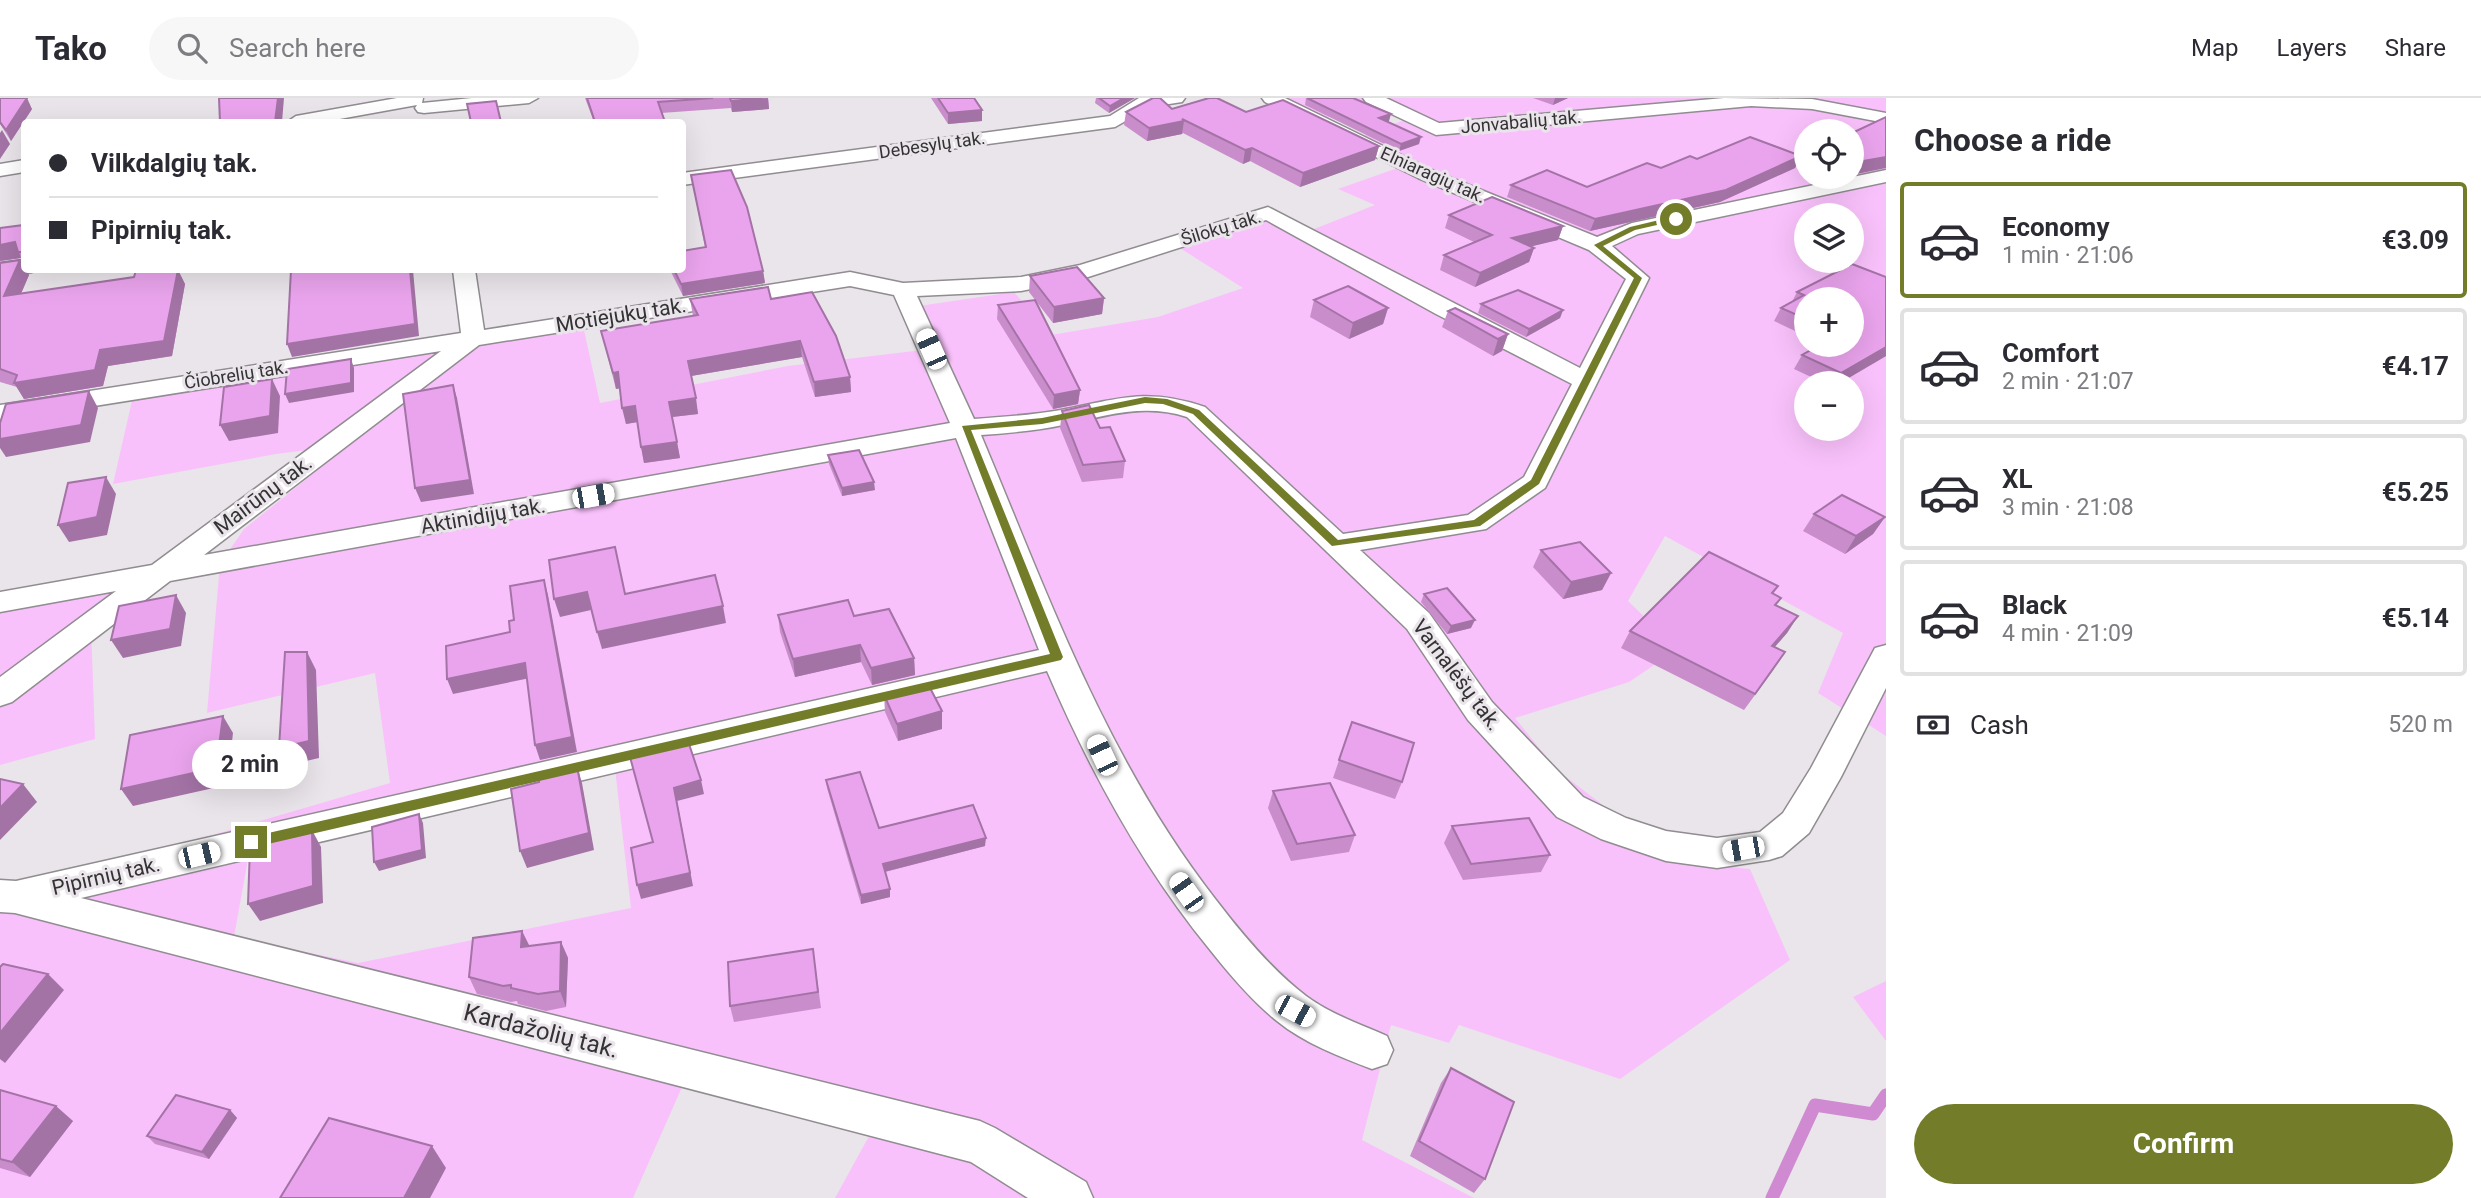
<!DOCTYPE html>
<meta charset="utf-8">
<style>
body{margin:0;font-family:Roboto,sans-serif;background:#f7f7f7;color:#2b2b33;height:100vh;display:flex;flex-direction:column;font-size:26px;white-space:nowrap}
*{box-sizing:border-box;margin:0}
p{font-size:23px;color:#7c7c81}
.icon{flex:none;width:38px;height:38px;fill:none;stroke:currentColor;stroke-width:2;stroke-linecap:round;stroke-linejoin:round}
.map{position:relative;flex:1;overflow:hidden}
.side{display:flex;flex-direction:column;background:#fff;width:595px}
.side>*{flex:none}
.guide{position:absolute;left:21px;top:21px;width:665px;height:154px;border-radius:7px;box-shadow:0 7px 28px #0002;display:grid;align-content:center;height:154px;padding:0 28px;background:#fff}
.tools{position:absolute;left:1794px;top:21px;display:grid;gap:14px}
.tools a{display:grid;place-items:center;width:70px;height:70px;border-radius:50%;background:#fff;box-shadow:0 7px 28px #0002;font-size:35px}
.end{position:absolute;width:32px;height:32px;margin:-16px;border:9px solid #737d29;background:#fff;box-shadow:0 0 0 4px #fff}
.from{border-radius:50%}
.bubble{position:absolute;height:49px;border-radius:24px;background:#fff;box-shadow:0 7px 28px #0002;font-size:23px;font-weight:700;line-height:49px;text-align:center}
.car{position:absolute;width:21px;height:42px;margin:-21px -10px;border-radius:9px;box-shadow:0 0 5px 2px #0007;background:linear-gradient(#fff 24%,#345 0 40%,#fff 0 76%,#345 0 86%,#fff 0)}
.guide b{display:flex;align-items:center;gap:24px;height:66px;font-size:26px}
.guide b+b{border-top:2px solid #e1e1e2}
.guide i{width:18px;height:18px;background:#2b2b33}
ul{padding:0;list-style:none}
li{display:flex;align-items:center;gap:21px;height:116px;margin:0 14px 10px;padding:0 14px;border:4px solid #e1e1e2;border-radius:7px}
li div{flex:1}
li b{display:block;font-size:26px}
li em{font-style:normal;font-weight:700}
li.current{border-color:#737d29}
li>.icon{width:63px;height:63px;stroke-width:1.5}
h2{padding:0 28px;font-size:32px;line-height:84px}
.pay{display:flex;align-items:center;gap:18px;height:77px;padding:0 28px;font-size:26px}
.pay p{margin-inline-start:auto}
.cta{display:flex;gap:14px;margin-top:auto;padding:14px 28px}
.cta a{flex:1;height:80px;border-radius:42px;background:#737d29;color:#fff;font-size:28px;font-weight:700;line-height:80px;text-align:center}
header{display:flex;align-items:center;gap:42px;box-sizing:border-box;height:98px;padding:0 35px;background:#fff;border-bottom:2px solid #e1e1e2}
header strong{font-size:33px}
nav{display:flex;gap:38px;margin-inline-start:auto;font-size:24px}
.search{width:490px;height:63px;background:#f7f7f7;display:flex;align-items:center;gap:18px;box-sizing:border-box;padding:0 24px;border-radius:38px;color:#7c7c81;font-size:26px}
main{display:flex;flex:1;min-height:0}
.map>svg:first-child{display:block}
</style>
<header>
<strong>Tako</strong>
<div class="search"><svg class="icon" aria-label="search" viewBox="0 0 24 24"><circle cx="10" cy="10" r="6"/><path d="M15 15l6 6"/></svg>Search here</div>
<nav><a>Map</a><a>Layers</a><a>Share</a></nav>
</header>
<main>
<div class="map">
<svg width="1886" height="1100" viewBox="0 0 1886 1100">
<rect width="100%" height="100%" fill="#eae5ea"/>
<g fill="#f9c1fb" fill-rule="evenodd">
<path d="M1271,0H1886V638L1818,595L1843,535L1665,438L1628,503L1678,551L1629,584L1515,620L1557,672L1608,711L1592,731L1689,765L1750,771L1790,862L1620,981L1459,927L1449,945L1391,927L1362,1042L1474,1100H835L879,1020L690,971L633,1100H0V789L25,792L390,685L375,575L207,615L220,466L244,431L349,347L276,356L113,386L134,294L582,223L600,305L788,268L931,251L912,209L1014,194L1051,237L1158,219L1243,190L1172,145L1268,115L1304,135L1375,107L1338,91L1406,67L1354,41L1410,20L1377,3L1318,23ZM1806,33H1852V79H1806ZM1806,117H1852V163H1806ZM1806,201H1852V247H1806ZM1806,285H1852V331H1806ZM614,662L631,810L358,865L234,839L251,744Z"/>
<polygon points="115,493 134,494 91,527 95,641 0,667 0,514"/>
<polygon points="1886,883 1886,943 1853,899"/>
</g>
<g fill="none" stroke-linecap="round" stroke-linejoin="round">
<polyline stroke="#cf8ad2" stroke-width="13" points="1772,1100 1815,1007 1873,1016 1886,997"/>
<defs>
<g id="minor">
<polygon points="397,0 423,0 422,5 472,0 538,0 529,5 424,15 418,14 415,10 417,7 323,24 287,24 296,18"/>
<polygon points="1139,0 1185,0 1182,4 1150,9 1115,29 682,87 682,75 1110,18"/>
<path d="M1262,0H1285L1432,72L1597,139L1632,125L1886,72V84L1638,136L1612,148L1649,180L1545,390L1486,431L1360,452L1429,515L1492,604L1583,699L1626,720L1666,733L1717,740L1760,734L1783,715L1811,670L1875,550L1886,547V590L1841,679L1809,735L1782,758L1769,762L1717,770L1666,763L1601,741L1557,719L1468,622L1407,531L1187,319C1144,305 1105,318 1063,327C1036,333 1008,335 981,337C1049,499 1106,661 1216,802C1242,836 1272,872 1306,898C1330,916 1360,926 1387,938L1393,952L1387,966L1372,971C1340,959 1304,945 1277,923C1252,903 1231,878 1211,853C1142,769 1090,673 1047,573L81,800L980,1023L995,1030L1086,1084L1093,1100H1028L971,1064L15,815L0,814V782L16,783L1039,552L956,340L170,483L12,604L0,608V579L116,493L0,514V494L152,467L441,253L0,323V307L461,235L453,172H475L484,232L850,174L903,185L1021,179L1080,167L1268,109L1580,270L1626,181L1589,152L1418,80L1265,4ZM1266,122L1436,216L1572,286L1524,379L1468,417L1343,436L1205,309C1147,289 1118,301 1061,312C1032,317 1003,319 974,321L917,198L1021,193L1085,180ZM850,188L894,197L950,325L204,457L479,247Z"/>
<polygon points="1363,0 1386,0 1439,25 1724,0 1812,1 1886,15 1886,25 1812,11 1751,8 1436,37 1366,4"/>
<polygon points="24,62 24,74 0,78 0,66"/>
<polygon points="24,162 24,172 33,172 32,174 0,179 0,165"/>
</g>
</defs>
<use href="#minor" stroke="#908c90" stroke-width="3"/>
<use href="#minor" fill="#fff" fill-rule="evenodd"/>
</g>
<g fill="#c98dcc">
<polygon points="0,0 32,11 11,43 0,26"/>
<polygon points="585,0 768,0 769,11 732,14 731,10 661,15 665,24 594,24"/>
<polygon points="931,0 974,0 982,12 982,23 948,26"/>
<polygon points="1096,0 1135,0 1109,15 1095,5"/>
<polygon points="1306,0 1389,23 1388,24 1419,46 1399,53 1305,7"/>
<polygon points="1533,0 1568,0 1553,7"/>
<polygon points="1172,11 1246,14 1379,48 1375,62 1300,89 1250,63 1243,66 1183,35 1182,36 1147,43 1124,27 1126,14"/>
<polygon points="1801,58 1795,70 1720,104 1590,133 1507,99 1511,87 1587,89 1697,61"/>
<polygon points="691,77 763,173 765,185 683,198 670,172 682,172 705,149"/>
<polygon points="1449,117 1563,128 1558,142 1530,148 1534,150 1529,164 1475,189 1440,172 1444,157 1474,144 1445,130"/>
<polygon points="24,127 24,166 21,160 0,163"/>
<polygon points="0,165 24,170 29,177 21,196 134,179 178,172 185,186 172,258 108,268 103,288 24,301 17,289 0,284"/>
<polygon points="1852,166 1886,179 1886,258 1840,285 1824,285 1794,271 1802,257 1820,247 1852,247 1852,201 1806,201 1806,238 1774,223 1781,210 1792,204 1797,194"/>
<polygon points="1030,178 1104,200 1102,216 1053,225 1029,194"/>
<polygon points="690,201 771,201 850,279 851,294 815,299 802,259 691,278 698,316 672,319 680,360 644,365 637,324 626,326 620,290 616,291 601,233 693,218"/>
<polygon points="1314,202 1388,210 1383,226 1349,241 1310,219"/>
<polygon points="1481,206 1563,212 1560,220 1526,239 1478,215"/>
<polygon points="998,207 1080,292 1078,306 1053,311 997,221"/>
<polygon points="1448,213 1508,236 1502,253 1493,258 1442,229"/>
<polygon points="1062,313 1100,330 1125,363 1123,380 1082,384 1060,330"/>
<polygon points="828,357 875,392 842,398 829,366"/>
<polygon points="1814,416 1885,419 1873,436 1845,456 1803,433"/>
<polygon points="1541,452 1611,475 1602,492 1563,501 1533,469"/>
<polygon points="1778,488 1773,496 1776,507 1798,518 1787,535 1774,549 1774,571 1744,612 1621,550 1630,533"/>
<polygon points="1424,496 1471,530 1447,536 1421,504"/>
<polygon points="778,517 854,518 914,560 915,577 872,587 861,564 795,579 780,534"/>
<polygon points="884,597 942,631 898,643 885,614"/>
<polygon points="1352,624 1402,684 1395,701 1333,680"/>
<polygon points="826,682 879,730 985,748 885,774 890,791 890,799 861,806 827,690"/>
<polygon points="1273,693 1355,737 1349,754 1291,763 1268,710"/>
<polygon points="1452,728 1550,757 1541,774 1463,782 1444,745"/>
<polygon points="522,833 529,848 561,844 568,860 566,909 546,913 518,906 517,903 511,904 477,896 469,879"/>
<polygon points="813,851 821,910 734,924 730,908"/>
<polygon points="1451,970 1485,1081 1474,1095 1410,1058 1441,985"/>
<polygon points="0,992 73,1023 30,1079 0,1070"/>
<polygon points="230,1012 237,1020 209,1061 155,1046 147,1038"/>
</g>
<g fill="#a473a6">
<polygon points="27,0 32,11 11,43 6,32"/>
<polygon points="278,0 284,0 282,24 275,24"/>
<polygon points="768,0 769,11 732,14 731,3"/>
<polygon points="1124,0 1135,0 1109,15 1110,8"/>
<polygon points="1555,0 1568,0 1553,7"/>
<polygon points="982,12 982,23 948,26 948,15"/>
<polygon points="1391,16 1389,23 1377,27 1379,20"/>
<polygon points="1184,23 1182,36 1147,43 1149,30"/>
<polygon points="2,32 10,46 0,61 0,35"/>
<polygon points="1421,39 1419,46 1399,53 1401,46"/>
<polygon points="1379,48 1375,62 1300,89 1303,75"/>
<polygon points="1252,50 1250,63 1243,66 1245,52"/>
<polygon points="1801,58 1795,70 1720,104 1590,133 1595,121"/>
<polygon points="1886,59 1886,70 1852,77 1852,65"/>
<polygon points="682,83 685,83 686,95 682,95"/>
<polygon points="1563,128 1558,142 1508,154 1512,140"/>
<polygon points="15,144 21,160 0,163 0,147"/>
<polygon points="1534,150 1529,164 1475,189 1480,175"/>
<polygon points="20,162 29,177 13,214 4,198"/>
<polygon points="178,172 185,186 172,258 108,268 103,288 24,301 14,285 100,252"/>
<polygon points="410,172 413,172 419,238 292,259 287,246"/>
<polygon points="763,173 765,185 683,198 681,186"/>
<polygon points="1104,200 1102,216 1053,225 1054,209"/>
<polygon points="1388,210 1383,226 1349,241 1353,225"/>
<polygon points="1563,212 1560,220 1526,239 1529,231"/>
<polygon points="1508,236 1502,253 1493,258 1498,241"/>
<polygon points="800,243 802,259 691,278 688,263"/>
<polygon points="1886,249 1886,258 1840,285 1835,285 1841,275"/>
<polygon points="351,261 354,270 354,294 289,305 285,296"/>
<polygon points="618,274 621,290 616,291 613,275"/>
<polygon points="850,279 851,294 815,299 814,284"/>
<polygon points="272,281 280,298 278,335 229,343 220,327"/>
<polygon points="453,287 457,300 474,396 421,404 415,390"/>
<polygon points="1080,292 1078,306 1053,311 1054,297"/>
<polygon points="89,293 98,310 90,344 6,359 0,350 0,341"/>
<polygon points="696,300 698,316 672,319 669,304"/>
<polygon points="635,308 638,324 626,326 622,310"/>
<polygon points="677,344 680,360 644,365 641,349"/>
<polygon points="106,379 116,396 107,437 69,444 58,427"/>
<polygon points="874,384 875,392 842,398 842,390"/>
<polygon points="1885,419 1873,436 1845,456 1856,438"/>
<polygon points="1611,475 1602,492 1563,501 1571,484"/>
<polygon points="544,482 548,497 577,654 540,662 535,647"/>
<polygon points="587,494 591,512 560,519 554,501"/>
<polygon points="176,497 186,515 181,548 123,560 111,542"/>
<polygon points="723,508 726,525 602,551 597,534"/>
<polygon points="1798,518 1787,535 1761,565 1772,548"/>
<polygon points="1475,522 1471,530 1447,536 1451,528"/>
<polygon points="860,547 861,564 795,579 793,561"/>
<polygon points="307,554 316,572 319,660 289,667 279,650"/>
<polygon points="914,560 915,577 872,587 871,570"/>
<polygon points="525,565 530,580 453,596 447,581"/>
<polygon points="942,613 942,631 898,643 897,626"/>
<polygon points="223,618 233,635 227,687 133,708 121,691"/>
<polygon points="577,668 582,685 594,752 527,770 520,753"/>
<polygon points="701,682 704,696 677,703 693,788 641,801 637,787 674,690"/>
<polygon points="23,686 37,704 0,742 0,710"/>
<polygon points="419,716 423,725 426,760 379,773 374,764"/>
<polygon points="312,732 321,749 323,805 260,823 248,806"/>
<polygon points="986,740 985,748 884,774 883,766"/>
<polygon points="890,791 890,799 861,806 861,797"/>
<polygon points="522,833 530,849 521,849"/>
<polygon points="561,844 568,860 566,909 560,893"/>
<polygon points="48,876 64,892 5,965 0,961 0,935"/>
<polygon points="56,1008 73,1023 30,1079 12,1064"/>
<polygon points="230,1012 237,1020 209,1061 202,1054"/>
<polygon points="432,1048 446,1070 430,1100 404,1100"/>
</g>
<g fill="#eaa4ed" stroke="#a473a6" stroke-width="2">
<polygon points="0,0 27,0 6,32 0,24"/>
<polygon points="219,0 278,0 275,24 220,24"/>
<polygon points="587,0 713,0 658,4 665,24 595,24"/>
<polygon points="730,0 763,0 731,3"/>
<polygon points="938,0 974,0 982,12 948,15"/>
<polygon points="1099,0 1124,0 1110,8"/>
<polygon points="1153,0 1160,0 1172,11 1209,0 1217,0 1246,14 1283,2 1379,48 1303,75 1252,50 1245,52 1182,21 1184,23 1149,30 1126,14"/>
<polygon points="1307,0 1353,0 1391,16 1379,20 1421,39 1401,46"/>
<polygon points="496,3 501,24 471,24 467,6"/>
<polygon points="1886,19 1886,59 1852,65 1852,35"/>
<polygon points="1750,39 1801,58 1726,92 1595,121 1511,87 1547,72 1587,89 1647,65 1661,70 1690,58 1697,61"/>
<polygon points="731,72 747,109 763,173 681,186 674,172 682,172 682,153 706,149 691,77"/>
<polygon points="1492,99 1563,128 1512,140 1534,150 1480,175 1444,157 1492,137 1449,117"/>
<polygon points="24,127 24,154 18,154 15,144 0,147 0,130"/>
<polygon points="20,162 4,198 134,179 136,172 167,172 167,173 178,172 164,243 100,252 95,272 14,285 17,277 0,271 0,165"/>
<polygon points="1852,166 1886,179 1886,249 1841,275 1802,257 1820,247 1852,247 1852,201 1806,201 1806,221 1781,210 1804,197 1797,194"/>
<polygon points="1077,169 1104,200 1054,209 1030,178"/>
<polygon points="291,172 410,172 415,226 287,246"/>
<polygon points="1348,188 1388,210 1353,225 1314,202"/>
<polygon points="768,189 771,201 812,194 836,238 850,279 814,284 800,243 688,263 696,300 669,304 677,344 641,349 635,308 622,310 618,274 613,275 601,233 698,217 690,201"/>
<polygon points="1518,192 1563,212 1529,231 1481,206"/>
<polygon points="1035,202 1080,292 1054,297 998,207"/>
<polygon points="1455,210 1508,236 1498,241 1448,213"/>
<polygon points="351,261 351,285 285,296 287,271"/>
<polygon points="272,281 270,318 220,327 224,289"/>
<polygon points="453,287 470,382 415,390 403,296"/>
<polygon points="89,293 81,327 0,341 0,325 6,306"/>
<polygon points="1089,307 1100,330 1110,329 1125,363 1083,367 1062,313"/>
<polygon points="859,352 874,384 842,390 828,357"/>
<polygon points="106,379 97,419 58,427 68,385"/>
<polygon points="1842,397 1885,419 1856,438 1814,416"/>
<polygon points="1580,444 1611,475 1571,484 1541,452"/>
<polygon points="615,449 625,496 715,477 723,508 597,534 587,494 554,501 549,462"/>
<polygon points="1709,454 1778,488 1772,495 1781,500 1775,507 1798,518 1772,548 1785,554 1755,596 1630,533"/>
<polygon points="544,482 572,639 535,647 525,565 447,581 446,548 510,534 509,523 514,522 510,488"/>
<polygon points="1447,490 1475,522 1451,528 1424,496"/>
<polygon points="176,497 170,531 111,542 119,508"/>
<polygon points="848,502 854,518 889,511 914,560 871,570 860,547 793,561 778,517"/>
<polygon points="285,554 307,554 309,643 279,650"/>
<polygon points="928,586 942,613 897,626 884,597"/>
<polygon points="223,618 216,670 121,691 130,637"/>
<polygon points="1352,624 1414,645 1402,684 1339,662"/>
<polygon points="689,646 701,682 674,690 690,775 637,787 631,750 653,744 630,659"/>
<polygon points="577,668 589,735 520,753 511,691 539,684 538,677"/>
<polygon points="860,674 879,730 973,707 986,740 883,766 890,791 861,797 826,682"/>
<polygon points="0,681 23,686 0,710"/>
<polygon points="1330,685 1355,737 1297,746 1273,693"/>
<polygon points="419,716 422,752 374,764 372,729"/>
<polygon points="1529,720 1550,757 1471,766 1452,728"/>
<polygon points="312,732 313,788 248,806 250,749"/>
<polygon points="522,833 521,849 561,844 560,893 538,896 511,890 511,887 503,888 469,879 473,840"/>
<polygon points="813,851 818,894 730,908 728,864"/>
<polygon points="3,866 48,876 0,935 0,869"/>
<polygon points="1451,970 1514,1004 1485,1081 1419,1043"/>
<polygon points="0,992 56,1008 12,1064 0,1061"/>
<polygon points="176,997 230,1012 202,1054 147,1038"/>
<polygon points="329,1020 432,1048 404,1100 280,1100"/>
</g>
<polygon fill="#737d29" points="1676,118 1679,122 1635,132 1603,148 1642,180 1539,386 1480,428 1332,448 1193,316 1163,306 1145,305 1042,326 971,332 1063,559 1061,562 251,750 245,744 251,739 1050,556 962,328 1042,320 1145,299 1167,301 1199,312 1338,442 1474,422 1531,382 1634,180 1594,147 1630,129"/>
<g text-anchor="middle" stroke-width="6" stroke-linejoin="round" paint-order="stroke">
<g font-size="18" fill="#343334" stroke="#eae5ea">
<text transform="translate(1521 24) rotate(-5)" y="6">Jonvabalių tak.</text>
<text transform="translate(932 47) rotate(-8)" y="6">Debesylų tak.</text>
<text transform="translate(1433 77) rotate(24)" y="6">Elniaragių tak.</text>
<text transform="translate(1221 130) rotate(-17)" y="6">Šilokų tak.</text>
<text transform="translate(236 277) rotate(-9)" y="6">Čiobrelių tak.</text>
</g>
<g font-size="21" fill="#343334" stroke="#eae5ea">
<text transform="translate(621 217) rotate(-9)" y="7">Motiejukų tak.</text>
<text transform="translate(263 397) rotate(-37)" y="7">Mairūnų tak.</text>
<text transform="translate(483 418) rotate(-10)" y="7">Aktinidijų tak.</text>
<text transform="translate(1457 577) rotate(53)" y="7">Varnalėšų tak.</text>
<text transform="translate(106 778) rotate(-13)" y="7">Pipirnių tak.</text>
</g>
<g font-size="24" fill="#343334" stroke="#eae5ea">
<text transform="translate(541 933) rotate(14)" y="8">Kardažolių tak.</text>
</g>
</g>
</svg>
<div class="tools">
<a><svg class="icon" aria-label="locate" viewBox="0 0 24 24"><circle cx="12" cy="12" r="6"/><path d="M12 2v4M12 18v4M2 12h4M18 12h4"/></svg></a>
<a><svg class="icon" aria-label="layers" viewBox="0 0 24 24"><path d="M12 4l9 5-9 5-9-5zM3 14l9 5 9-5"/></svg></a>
<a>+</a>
<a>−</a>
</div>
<i class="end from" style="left:1676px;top:121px"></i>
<i class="end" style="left:251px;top:744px"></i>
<div class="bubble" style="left:192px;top:642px;width:116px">2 min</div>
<i class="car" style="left:931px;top:251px;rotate:336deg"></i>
<i class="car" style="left:593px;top:398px;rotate:80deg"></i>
<i class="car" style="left:1102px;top:657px;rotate:335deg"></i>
<i class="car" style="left:1743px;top:751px;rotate:260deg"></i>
<i class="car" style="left:199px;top:757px;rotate:77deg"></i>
<i class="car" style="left:1186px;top:794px;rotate:325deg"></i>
<i class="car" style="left:1295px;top:913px;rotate:118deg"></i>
<div class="guide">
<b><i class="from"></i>Vilkdalgių tak.</b>
<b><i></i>Pipirnių tak.</b>
</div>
</div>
<section class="side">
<h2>Choose a ride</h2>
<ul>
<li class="current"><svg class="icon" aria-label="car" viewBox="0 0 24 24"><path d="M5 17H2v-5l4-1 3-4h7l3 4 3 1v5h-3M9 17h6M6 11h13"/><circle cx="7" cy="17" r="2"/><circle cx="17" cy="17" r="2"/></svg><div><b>Economy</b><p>1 min · 21:06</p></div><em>€3.09</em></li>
<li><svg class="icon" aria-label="car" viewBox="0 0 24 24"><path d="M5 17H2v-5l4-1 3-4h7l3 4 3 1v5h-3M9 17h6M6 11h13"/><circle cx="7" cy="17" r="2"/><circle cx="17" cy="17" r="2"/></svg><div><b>Comfort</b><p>2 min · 21:07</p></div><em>€4.17</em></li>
<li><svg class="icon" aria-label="car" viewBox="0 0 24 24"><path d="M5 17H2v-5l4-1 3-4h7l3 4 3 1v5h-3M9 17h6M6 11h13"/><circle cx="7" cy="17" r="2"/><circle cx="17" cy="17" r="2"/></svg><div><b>XL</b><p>3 min · 21:08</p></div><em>€5.25</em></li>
<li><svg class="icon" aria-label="car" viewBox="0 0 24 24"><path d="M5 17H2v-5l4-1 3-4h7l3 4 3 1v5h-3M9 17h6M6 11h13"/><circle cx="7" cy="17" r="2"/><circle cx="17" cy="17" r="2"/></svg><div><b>Black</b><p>4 min · 21:09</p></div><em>€5.14</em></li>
</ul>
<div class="pay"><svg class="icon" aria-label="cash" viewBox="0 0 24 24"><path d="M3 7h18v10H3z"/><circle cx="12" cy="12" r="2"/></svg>Cash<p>520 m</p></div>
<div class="cta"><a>Confirm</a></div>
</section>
</main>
